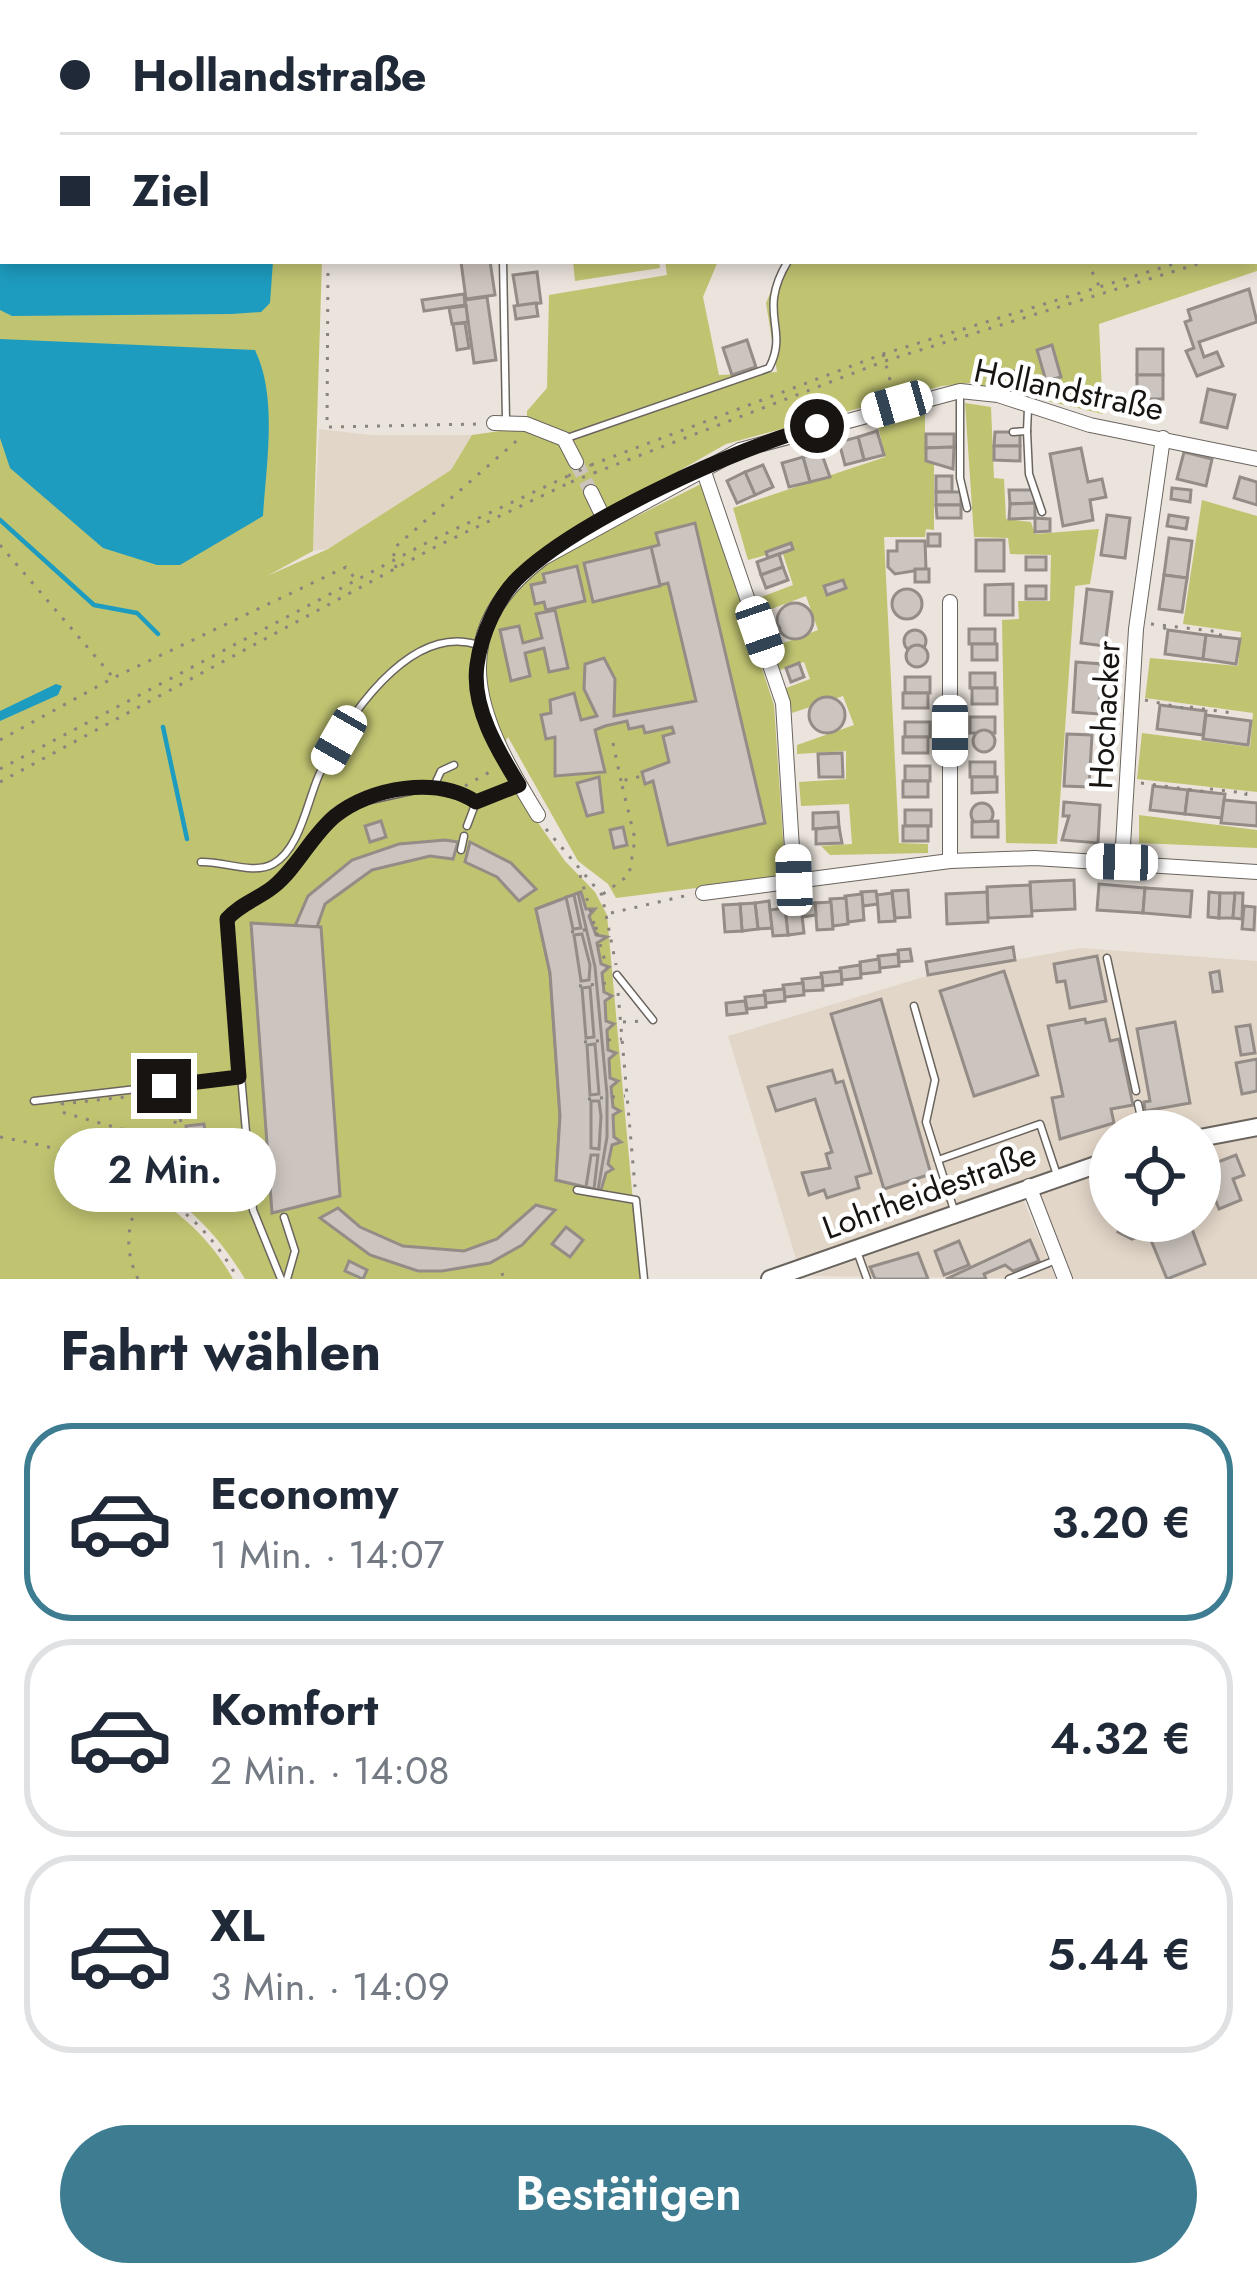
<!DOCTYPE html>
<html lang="de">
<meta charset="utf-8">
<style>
body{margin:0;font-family:Jost,sans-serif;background:#f2f2f3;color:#1f2937;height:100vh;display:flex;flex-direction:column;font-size:45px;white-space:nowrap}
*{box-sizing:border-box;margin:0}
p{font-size:39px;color:#747a83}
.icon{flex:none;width:66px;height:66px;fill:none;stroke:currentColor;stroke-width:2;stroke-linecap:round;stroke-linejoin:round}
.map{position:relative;height:1279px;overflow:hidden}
.drawer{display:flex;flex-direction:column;background:#fff;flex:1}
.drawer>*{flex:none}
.hud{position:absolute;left:0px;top:0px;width:1257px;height:264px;box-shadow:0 6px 18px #0003;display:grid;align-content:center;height:264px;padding:0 60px;background:#fff}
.controls{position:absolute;left:1089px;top:1110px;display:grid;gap:24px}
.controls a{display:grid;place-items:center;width:132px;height:132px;border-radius:50%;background:#fff;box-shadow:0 6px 18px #0003;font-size:60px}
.end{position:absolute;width:54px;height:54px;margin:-27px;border:15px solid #171412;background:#fff;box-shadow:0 0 0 6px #fff}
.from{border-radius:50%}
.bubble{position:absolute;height:84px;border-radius:42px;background:#fff;box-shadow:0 6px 18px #0003;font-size:39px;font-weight:600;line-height:84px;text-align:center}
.car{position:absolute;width:36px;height:72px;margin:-36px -18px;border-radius:15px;box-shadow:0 0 9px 3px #0007;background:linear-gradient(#fff 24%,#345 0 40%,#fff 0 76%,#345 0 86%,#fff 0)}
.hud b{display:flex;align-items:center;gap:42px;height:114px;font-size:45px}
.hud b+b{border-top:3px solid #e0e1e3}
.hud i{width:30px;height:30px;background:#1f2937}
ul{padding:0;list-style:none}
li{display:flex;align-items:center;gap:36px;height:198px;margin:0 24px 18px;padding:0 36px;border:6px solid #e0e1e3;border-radius:48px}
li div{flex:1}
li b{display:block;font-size:45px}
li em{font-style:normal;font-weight:600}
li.on{border-color:#3e7d91}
li>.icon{width:108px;height:108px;stroke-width:1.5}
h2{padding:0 60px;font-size:54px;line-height:144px}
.button{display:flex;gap:24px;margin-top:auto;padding:24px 60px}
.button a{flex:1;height:138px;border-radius:72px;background:#3e7d91;color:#fff;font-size:48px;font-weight:600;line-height:138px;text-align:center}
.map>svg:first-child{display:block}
</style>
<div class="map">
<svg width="1257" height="1279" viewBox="0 0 1257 1279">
<rect width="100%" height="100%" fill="#ebe4dc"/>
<g fill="#e2d6c8">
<polygon points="319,429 371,435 472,435 452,470 328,549 313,551"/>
<polygon points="1081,948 1257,961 1257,1121 1195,1131 1110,1131 1110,1153 797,1262 728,1036 927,976"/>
<polygon points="1257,1133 1257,1279 1073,1279 1039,1193 1110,1167 1110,1221 1200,1221 1200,1144"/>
<polygon points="1023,1199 1056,1279 811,1276"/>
</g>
<g fill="#c0c471">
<path d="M0,0H954L3,3V261H322L313,551L267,576L328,549L451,470L472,435L527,427V411L547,388L549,295L667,275L665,261H718L703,297L719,375L777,372L766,303L784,261H1254L1257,156V271L1099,324L1103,414L970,383L942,386L726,444L581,527L519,573L474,664L479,711L512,786L565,861L595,892L607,915L640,1279H245C213,1225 174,1193 120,1163L114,1175C165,1199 205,1229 233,1279H0Z"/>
<polygon points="573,261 659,261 660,268 575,281"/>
<polygon points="965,403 991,407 994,478 1004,479 1006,519 1031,522 1035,534 1099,529 1090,584 1075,586 1057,844 1006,843 1002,620 1019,619 1018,601 1050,601 1051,555 1010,554 1008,538 974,537"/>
<polygon points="925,413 925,462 934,463 934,530 926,529 925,537 884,537 899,843 928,844 928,853 830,855 821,846 852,844 849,804 801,806 799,782 846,779 846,751 797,754 797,745 854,725 843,696 792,713 786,688 810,679 804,662 780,670 773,647 818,630 806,596 761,613 756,599 793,585 782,551 748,560 733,508 885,457 878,426"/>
<polygon points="701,484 774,705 785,868 775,878 616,898 608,884 578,861 508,737 501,750 481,664 499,608 545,562"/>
<polygon points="1202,500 1257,516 1257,792 1137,779 1142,733 1250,747 1253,713 1145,698 1150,658 1238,666 1241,632 1183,624"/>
<polygon points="1139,815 1257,830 1257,848 1139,843"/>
</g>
<g fill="#1e9cc0">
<polygon points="0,90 3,261 273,261 270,303 261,312 232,314 12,316 0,310"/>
<path d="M0,339L255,350C278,397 266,465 263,516L180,565H157L103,548L10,468L0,438Z"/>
<polygon points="56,684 62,686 58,695 0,721 0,711"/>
</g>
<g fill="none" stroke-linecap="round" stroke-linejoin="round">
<g stroke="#1e9cc0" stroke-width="4.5">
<polyline points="0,37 3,38"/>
<polyline points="0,520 94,605 137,613 158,634"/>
<polyline points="163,727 187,839"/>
</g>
</g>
<g fill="#ccc4be" stroke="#948c86" stroke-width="3">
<polygon points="490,261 495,295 466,299 461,262"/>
<polygon points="537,272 541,303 518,306 513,275"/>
<polygon points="1249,289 1257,322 1199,342 1204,357 1217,352 1223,366 1197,376 1186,351 1194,348 1185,322 1191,320 1188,310"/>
<polygon points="464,294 465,305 424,311 422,300"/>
<polygon points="487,297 496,360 474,363 465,300"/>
<polygon points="536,303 538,316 516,319 514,306"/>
<polygon points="466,306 468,322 452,324 449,308"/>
<polygon points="465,323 469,348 457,350 453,324"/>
<polygon points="747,340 756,367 732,375 723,348"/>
<polygon points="1052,345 1061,377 1046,381 1037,350"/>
<rect x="1137" y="349" width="26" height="26"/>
<polygon points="1022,369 1027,383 1014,387 1010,372"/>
<rect x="1137" y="375" width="26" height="24"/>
<polygon points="1208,389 1235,395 1227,428 1201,422"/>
<polygon points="877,431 884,455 864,460 858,437"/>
<polygon points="995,432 1020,432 1020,446 994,446"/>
<polygon points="926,434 954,434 954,447 926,448"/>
<polygon points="858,437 864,460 845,465 839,442"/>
<polygon points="994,446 1020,446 1020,461 994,460"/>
<polygon points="954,447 953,469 926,461 926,448"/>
<polygon points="1081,448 1088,482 1102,479 1106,497 1090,500 1093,520 1063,526 1050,454"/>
<polygon points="821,452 830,477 810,482 803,457"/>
<polygon points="1184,452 1212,459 1206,486 1177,479"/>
<polygon points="803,457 810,482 789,487 782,463"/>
<polygon points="763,465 773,487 755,495 745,472"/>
<polygon points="745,472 755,495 737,503 727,481"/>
<rect x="936" y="476" width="16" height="16"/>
<polygon points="1240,477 1257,482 1257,505 1234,498"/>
<polygon points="1172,488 1191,490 1190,502 1171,499"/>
<polygon points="1009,490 1035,490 1035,503 1010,504"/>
<rect x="936" y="492" width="25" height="13"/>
<polygon points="1035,503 1035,518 1009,519 1010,504"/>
<polygon points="936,505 961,505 961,518 937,518"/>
<polygon points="1107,515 1130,518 1125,558 1101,555"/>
<polygon points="1169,515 1188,518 1186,529 1167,526"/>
<polygon points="1035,518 1050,519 1050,531 1035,532"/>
<polygon points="695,523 765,823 668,845 653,781 645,784 642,772 669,762 663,736 674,733 672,727 645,733 643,726 629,729 627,721 605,726 595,730 605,772 555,776 555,737 546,739 541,715 551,713 550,700 574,693 581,720 597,716 584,689 585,664 604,658 615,679 614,716 696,701 668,583 660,585 651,547 659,545 656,533"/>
<rect x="928" y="534" width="12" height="12"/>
<polygon points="1169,538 1192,541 1187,578 1164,575"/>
<rect x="976" y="540" width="28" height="31"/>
<polygon points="897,541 925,541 926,569 895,574 888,567 888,551 897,551"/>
<polygon points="791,543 793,549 768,558 766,552"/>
<polygon points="651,547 660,586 593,602 584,563"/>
<polygon points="779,554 783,567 761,575 757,562"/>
<rect x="1026" y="557" width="20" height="13"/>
<polygon points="577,566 585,601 546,610 544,602 535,604 531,585 545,582 543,574"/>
<polygon points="783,567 788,580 766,588 761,575"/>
<rect x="915" y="569" width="14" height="13"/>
<polygon points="1164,575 1187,578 1182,612 1159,609"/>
<polygon points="843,580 846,588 827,595 824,586"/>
<polygon points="1013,584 1013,615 985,615 985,585"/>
<rect x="1026" y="586" width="20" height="13"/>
<circle cx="907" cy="604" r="15"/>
<polygon points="1087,589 1112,592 1105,646 1081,643"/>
<circle cx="795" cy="621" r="18"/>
<polygon points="555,610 568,668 549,672 544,648 525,653 530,676 511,681 500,630 519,626 523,643 542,638 536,614"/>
<circle cx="773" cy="630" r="7"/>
<rect x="969" y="629" width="26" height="15"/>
<circle cx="915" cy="641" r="11"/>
<polygon points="1168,630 1206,635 1203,659 1165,654"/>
<polygon points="1206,635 1240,639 1236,664 1203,659"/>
<rect x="972" y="644" width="25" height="16"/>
<circle cx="917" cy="656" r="11"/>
<polygon points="1076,662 1102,664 1099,714 1073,712"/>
<polygon points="799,663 804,677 791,682 786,668"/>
<rect x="970" y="673" width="25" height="15"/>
<rect x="905" y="677" width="25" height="16"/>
<rect x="972" y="688" width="25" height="16"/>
<rect x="903" y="693" width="25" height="15"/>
<circle cx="827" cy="715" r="18"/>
<polygon points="1160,705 1206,711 1203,735 1157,729"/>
<polygon points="1206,715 1251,721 1248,745 1203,739"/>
<rect x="970" y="717" width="25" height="16"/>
<rect x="905" y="722" width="25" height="15"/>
<circle cx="984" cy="741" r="11"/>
<polygon points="1067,734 1092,735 1089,787 1064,786"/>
<rect x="903" y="737" width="25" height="16"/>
<polygon points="842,753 843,777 819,777 818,754"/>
<rect x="970" y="762" width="25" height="15"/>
<rect x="905" y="766" width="25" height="15"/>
<polygon points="599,777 603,812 587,816 577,783"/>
<polygon points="972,777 997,777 997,792 972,793"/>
<rect x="903" y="781" width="25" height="16"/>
<polygon points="1153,786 1188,790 1185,814 1150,810"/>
<polygon points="1188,790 1225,794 1222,818 1185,814"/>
<polygon points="1224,800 1257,803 1257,826 1221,823"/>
<polygon points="1064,802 1100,805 1098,843 1062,840 1069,816 1063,816"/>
<circle cx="982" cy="814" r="11"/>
<rect x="905" y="810" width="26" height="16"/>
<polygon points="838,812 839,827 813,829 813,813"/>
<polygon points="381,821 386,837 370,842 365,826"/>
<polygon points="998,821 998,837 972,837 972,822"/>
<rect x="903" y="826" width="25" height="15"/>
<polygon points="623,827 627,845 614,848 610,830"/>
<polygon points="839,827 842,843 816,844 816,829"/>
<polygon points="445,840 458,842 453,859 430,856 372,870 325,904 317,927 295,926 308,896 352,860 399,844"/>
<polygon points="470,842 511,863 536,889 519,901 497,877 465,862"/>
<polygon points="1074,880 1075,909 1031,911 1030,882"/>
<polygon points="1099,884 1145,888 1143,913 1097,910"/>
<polygon points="1030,885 1032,916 988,918 987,887"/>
<polygon points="1145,888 1192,891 1190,917 1143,913"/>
<polygon points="908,890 910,917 895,918 892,891"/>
<polygon points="876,891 878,904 863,906 861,892"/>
<polygon points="581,892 586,909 595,909 589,916 596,935 607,937 597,943 601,964 609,967 602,973 604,992 612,996 605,1001 606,1021 614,1024 607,1030 608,1050 616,1053 609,1059 610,1078 618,1081 611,1087 613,1107 620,1111 613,1115 614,1137 621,1142 612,1145 608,1164 613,1169 606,1173 601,1190 556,1180 560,1116 550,973 536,909"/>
<polygon points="987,892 988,922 947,924 946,894"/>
<polygon points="1209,892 1220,893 1219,918 1208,917"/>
<polygon points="578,893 595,967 607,1094 607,1137 598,1190 556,1180 560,1116 550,973 536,909"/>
<polygon points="892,893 895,921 879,922 877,895"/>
<polygon points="1220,893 1235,893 1233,918 1219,918"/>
<polygon points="1235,893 1243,893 1242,919 1233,918"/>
<polygon points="862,894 864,920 848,922 845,896"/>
<polygon points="574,895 581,928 573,929 566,897"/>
<polygon points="846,898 848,924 833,926 830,899"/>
<polygon points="769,901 772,928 758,929 755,903"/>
<polygon points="831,902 833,929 817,930 815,903"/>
<polygon points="755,903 758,929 742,931 740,904"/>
<polygon points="815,903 816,915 802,917 801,904"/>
<polygon points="740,904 742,931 725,932 723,905"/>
<polygon points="1244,906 1255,907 1254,930 1242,929"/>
<polygon points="801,907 804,933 788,935 785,908"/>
<polygon points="785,908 788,935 773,936 770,910"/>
<polygon points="251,923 321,927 340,1196 272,1213"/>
<polygon points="582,934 590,965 589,980 581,981 574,935"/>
<polygon points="1013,947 1015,960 928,975 926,962"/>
<polygon points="910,949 912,961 899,962 898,950"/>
<polygon points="898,954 899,966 880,968 878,956"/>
<polygon points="1097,956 1106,1001 1070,1008 1065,981 1057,982 1054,964"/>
<polygon points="879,959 880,972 861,974 860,962"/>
<polygon points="860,965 861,978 842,980 840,968"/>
<polygon points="841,971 842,984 823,986 821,973"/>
<polygon points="1004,971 1038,1075 974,1096 940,991"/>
<polygon points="1219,971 1222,991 1213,992 1210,973"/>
<polygon points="822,977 823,990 804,991 802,979"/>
<polygon points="803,983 804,995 785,997 783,985"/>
<polygon points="590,987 594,1037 586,1038 582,988"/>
<polygon points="784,989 785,1001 766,1003 764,991"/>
<polygon points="765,995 766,1007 747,1009 745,997"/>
<polygon points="881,999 931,1174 884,1189 831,1014"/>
<polygon points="745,1001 747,1013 727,1015 726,1003"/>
<polygon points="1085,1019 1086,1023 1105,1019 1110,1041 1119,1039 1133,1105 1111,1109 1114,1123 1060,1139 1052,1098 1063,1096 1048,1026"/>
<polygon points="1175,1022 1190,1103 1145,1111 1144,1102 1150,1101 1137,1029"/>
<polygon points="1250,1025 1255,1053 1241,1055 1236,1027"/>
<polygon points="595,1044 599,1094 590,1095 587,1045"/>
<polygon points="1257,1059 1257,1091 1242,1094 1236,1063"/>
<polygon points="832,1070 836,1083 843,1081 871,1173 856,1177 859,1188 827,1198 824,1190 809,1195 802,1173 830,1168 826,1154 832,1152 815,1099 776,1111 768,1087"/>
<polygon points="591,1101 599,1101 601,1116 599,1149 591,1148"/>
<polygon points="204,1124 209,1163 192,1166 186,1126"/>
<polygon points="591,1155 598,1155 594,1189 586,1187"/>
<polygon points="1236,1155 1244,1175 1233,1179 1241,1200 1219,1209 1209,1184 1201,1187 1200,1169"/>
<polygon points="1110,1182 1110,1215 1100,1186"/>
<polygon points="536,1205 555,1210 522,1245 490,1263 442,1271 418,1271 370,1255 320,1218 338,1208 360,1227 403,1246 464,1251 497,1239"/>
<polygon points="1112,1221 1189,1221 1205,1264 1167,1279 1148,1233 1132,1239 1118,1232 1120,1225"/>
<polygon points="566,1227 583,1240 570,1257 552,1244"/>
<polygon points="1030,1240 1039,1261 1013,1271 1005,1265 984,1274 986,1279 946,1279"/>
<polygon points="959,1241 969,1265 944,1275 935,1251"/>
<polygon points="918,1253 928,1279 875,1279 870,1267"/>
<polygon points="349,1261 367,1270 363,1279 345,1271"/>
</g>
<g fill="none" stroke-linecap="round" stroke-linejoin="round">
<polyline stroke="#cbc5be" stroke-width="14" stroke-dasharray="14 7" stroke-linecap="butt" points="576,462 591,492"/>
<defs>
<g id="service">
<polyline points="503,261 506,420"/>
<polyline points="960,395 960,478 967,508"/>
<polyline points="1027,431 1029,474 1042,512"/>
<polyline points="1013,432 1027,431 1028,408"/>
<path d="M567,438L769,368C790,328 756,314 788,261"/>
<polyline points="434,786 441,771 454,765"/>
<polyline points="467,826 476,802 519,785"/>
<polyline points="461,850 464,836"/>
<path d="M201,862C224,861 253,875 273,864C300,849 307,802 319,775C344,721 409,622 478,645"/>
<polyline points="1107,958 1136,1091"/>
<polyline points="617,975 653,1020"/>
<polyline points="914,1006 935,1080 926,1122 938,1160"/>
<polyline points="34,1101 239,1077"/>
<polyline points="1138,1104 1144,1131"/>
<polyline points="577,1190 636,1200 644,1279"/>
<polyline points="954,1210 938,1160 1040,1124 1057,1175"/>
<polyline points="284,1217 295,1251 287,1279"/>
<polyline points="858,1254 867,1279"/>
<polyline points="281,1279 253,1210 227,919 275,886 332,819 352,804 434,786 476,802"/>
<polyline points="1009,1279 1056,1260"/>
</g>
<g id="minor">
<polyline points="494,423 526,424 564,439 576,462"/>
<polyline points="703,469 783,703 794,881"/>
<polyline points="591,492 605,521"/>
<polyline points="950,602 950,861"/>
<path d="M538,815C481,723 438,637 543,558L740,450L960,391L998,395L1090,425L1257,459"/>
<polyline points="1122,862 1136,629 1163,438"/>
<polyline points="703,893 950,861 1035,858 1257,872"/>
<polyline points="1029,1186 1065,1279"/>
</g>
<g id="tertiary">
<polyline points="1200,1138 1257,1127"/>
<polyline points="770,1279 1110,1160"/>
</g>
</defs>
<use href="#service" stroke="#6a645e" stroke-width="9"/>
<use href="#minor" stroke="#6a645e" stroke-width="16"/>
<use href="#tertiary" stroke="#6a645e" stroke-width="20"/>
<g stroke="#89847e" stroke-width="3" stroke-dasharray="3 9" stroke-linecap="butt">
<polyline points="40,0 50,3"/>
<polyline points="319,0 331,3"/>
<polyline points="591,0 597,3"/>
<polyline points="309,3 314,0"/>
<polyline points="384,3 385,0"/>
<polyline points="573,3 576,0"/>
<polyline points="753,3 753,0"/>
<polyline points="937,3 939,0"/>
<polyline points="1174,3 1177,0"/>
<polyline points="1254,238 1257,237"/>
<polyline points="1254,246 1257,245"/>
<polyline points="328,261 327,427 481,424"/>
<polyline points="1087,261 1099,286"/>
<polyline points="883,354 893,391"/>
<polyline points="591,465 883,354 1183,261"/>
<polyline points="594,473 885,361 1207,261"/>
<polyline points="0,545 112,676"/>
<polyline points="396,568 393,549 521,437"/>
<polyline points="1151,624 1221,632 1220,637"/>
<polyline points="1164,627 1168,635"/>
<polyline points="1145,700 1188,709"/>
<polyline points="1190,707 1232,713 1231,719"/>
<polyline points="0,740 113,678 346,567 357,581"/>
<polyline points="613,743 621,781"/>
<polyline points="0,769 432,540 568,476"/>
<polyline points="0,782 437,546 571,482"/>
<polyline points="1141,783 1208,792"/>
<polyline points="465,786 493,770"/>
<polyline points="1210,789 1246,793 1245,802"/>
<polyline points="546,829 602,895 616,965"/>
<polyline points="580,875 607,968"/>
<polyline points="603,894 629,875 635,839 621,781 642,776"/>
<polyline points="611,913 689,895"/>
<polyline points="571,932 598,928"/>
<polyline points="579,986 607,983"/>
<polyline points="618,993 635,1187"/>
<polyline points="623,1022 643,1021"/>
<polyline points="584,1042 622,1039"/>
<polygon points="143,1095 158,1097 177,1113 171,1143 61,1112 62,1104"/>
<polyline points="588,1099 625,1096"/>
<path d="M0,1137C98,1154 188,1188 238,1279"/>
<polyline points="152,1179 163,1158 184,1146 177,1093"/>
<polyline points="502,1273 504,1279"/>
<path d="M138,1279C123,1248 127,1220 145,1190"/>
</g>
<use href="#service" stroke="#fff" stroke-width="6"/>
<use href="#minor" stroke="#fff" stroke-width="14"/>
<use href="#tertiary" stroke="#fff" stroke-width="16"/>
<g stroke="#89847e" stroke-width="3" stroke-dasharray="3 9" stroke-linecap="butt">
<polyline points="568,476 591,465"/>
<polyline points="571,482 594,473"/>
</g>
</g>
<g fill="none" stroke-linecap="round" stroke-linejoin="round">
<path stroke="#171412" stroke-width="15" d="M164,1086L239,1077L227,919C240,904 258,899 273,887C297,868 311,836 335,816C371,787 437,776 476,802L519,785C498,751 471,707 477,665C481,634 498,596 521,575C582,518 737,448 817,426"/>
</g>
<g text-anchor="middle" stroke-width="9" stroke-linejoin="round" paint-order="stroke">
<g font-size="33" fill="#171412" stroke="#fff">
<text transform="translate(1069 389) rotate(12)" y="12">Hollandstraße</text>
<text transform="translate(1104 715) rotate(-87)" y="12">Hochacker</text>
<text transform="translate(929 1190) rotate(-20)" y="12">Lohrheidestraße</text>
</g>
</g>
</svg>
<div class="controls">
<a><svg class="icon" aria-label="locate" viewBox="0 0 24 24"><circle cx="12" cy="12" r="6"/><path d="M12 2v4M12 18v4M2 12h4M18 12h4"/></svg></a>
</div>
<i class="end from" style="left:817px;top:426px"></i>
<i class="end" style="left:164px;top:1086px"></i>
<div class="bubble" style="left:54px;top:1128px;width:222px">2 Min.</div>
<i class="car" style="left:897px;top:404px;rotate:254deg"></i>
<i class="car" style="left:760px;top:632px;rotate:161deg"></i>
<i class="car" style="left:950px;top:731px;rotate:180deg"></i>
<i class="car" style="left:339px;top:740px;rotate:210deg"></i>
<i class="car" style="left:1122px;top:862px;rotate:272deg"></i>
<i class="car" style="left:794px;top:880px;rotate:358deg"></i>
<div class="hud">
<b><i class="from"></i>Hollandstraße</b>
<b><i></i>Ziel</b>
</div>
</div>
<section class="drawer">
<h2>Fahrt wählen</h2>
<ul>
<li class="on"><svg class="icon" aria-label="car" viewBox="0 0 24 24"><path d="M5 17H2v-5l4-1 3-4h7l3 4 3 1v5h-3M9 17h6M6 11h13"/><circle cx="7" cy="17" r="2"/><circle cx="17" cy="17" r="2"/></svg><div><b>Economy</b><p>1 Min. · 14:07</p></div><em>3.20 €</em></li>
<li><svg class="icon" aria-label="car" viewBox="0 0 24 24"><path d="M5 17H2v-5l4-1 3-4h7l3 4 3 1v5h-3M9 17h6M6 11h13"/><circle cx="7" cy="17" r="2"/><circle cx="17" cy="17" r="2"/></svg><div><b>Komfort</b><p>2 Min. · 14:08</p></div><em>4.32 €</em></li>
<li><svg class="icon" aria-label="car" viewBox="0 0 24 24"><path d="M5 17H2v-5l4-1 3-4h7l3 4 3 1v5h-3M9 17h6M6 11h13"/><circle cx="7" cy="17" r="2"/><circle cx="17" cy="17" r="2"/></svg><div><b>XL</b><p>3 Min. · 14:09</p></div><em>5.44 €</em></li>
</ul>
<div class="button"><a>Bestätigen</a></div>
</section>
